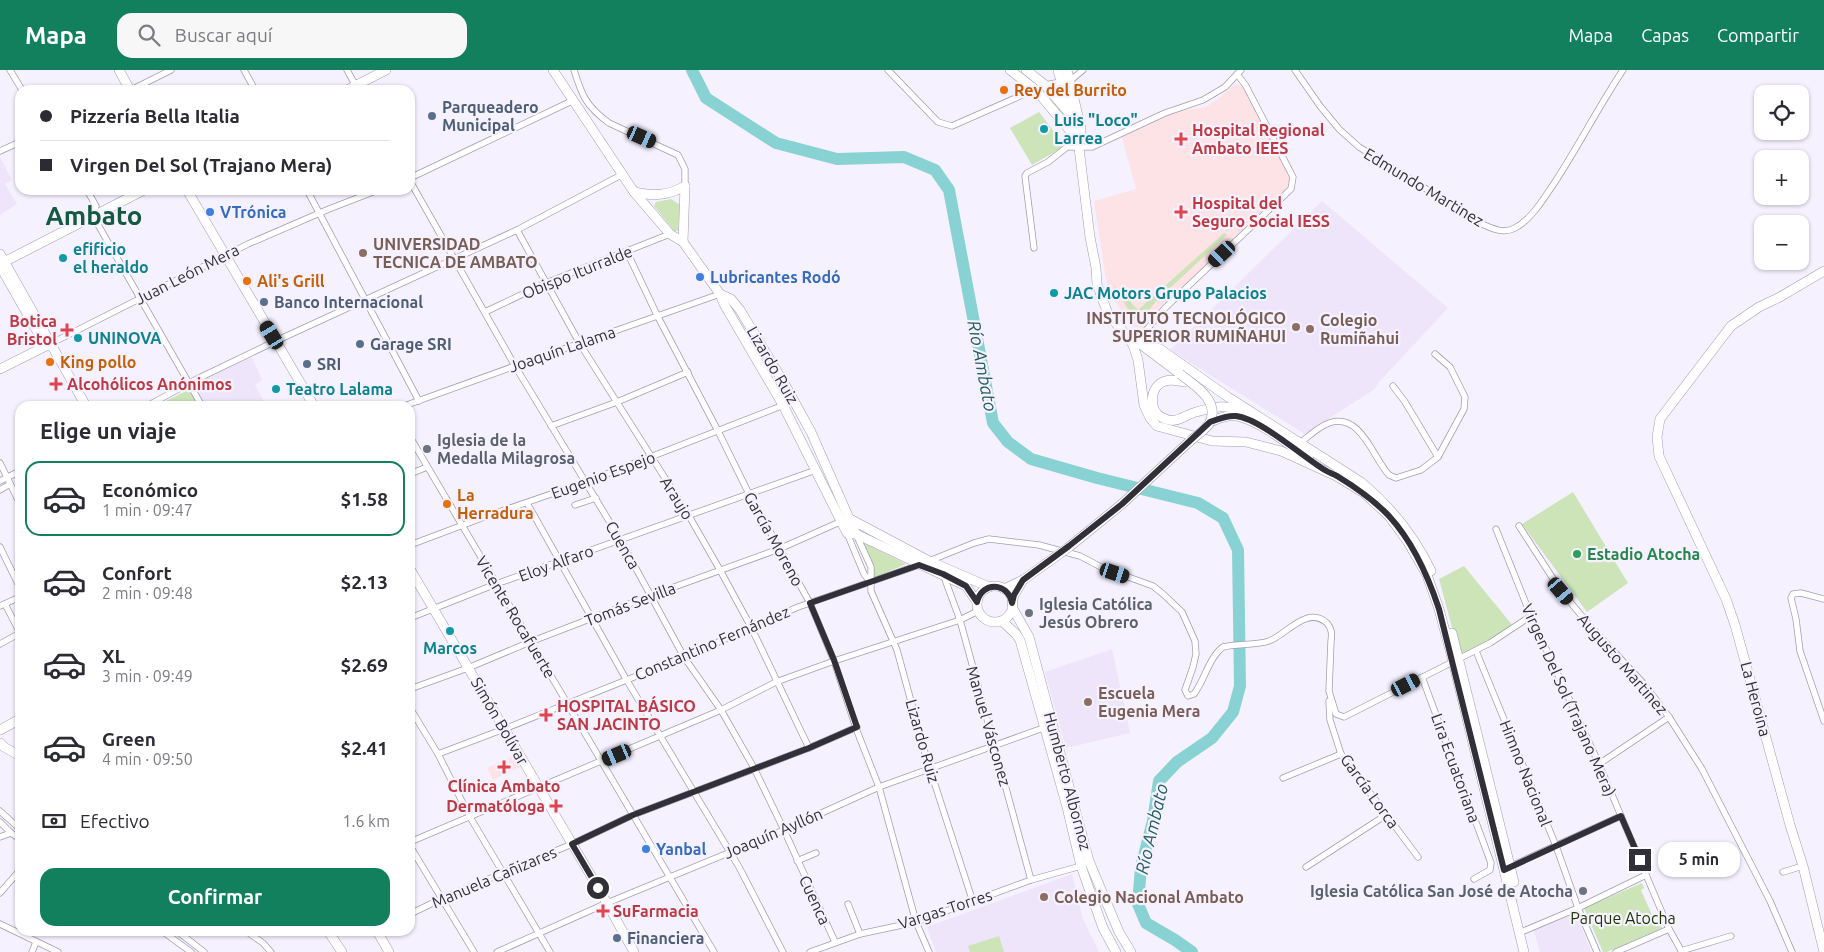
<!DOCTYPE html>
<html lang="es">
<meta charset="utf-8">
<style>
body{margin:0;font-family:Ubuntu,sans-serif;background:#f7f7f7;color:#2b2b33;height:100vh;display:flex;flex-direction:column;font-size:19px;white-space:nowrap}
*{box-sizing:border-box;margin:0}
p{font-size:16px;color:#7c7c81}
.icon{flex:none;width:28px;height:28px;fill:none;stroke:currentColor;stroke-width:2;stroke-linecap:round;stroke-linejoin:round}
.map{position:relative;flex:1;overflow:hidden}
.panel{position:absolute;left:15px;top:331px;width:400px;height:535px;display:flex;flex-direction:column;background:#fff;border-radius:15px;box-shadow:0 1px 4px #0004}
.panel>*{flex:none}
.guide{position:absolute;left:15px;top:15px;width:400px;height:110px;border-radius:15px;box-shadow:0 1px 4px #0004;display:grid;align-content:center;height:110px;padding:0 25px;background:#fff}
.tools{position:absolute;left:1754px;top:15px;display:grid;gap:10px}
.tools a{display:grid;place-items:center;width:55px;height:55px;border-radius:10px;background:#fff;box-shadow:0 1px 4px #0004;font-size:25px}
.end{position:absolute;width:22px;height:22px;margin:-11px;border:6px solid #312f37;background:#fff;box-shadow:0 0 0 2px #fff}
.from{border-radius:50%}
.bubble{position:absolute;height:35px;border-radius:15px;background:#fff;box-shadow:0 1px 4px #0004;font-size:16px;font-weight:700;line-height:35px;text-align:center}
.car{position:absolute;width:15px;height:30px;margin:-15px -8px;border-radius:6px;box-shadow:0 0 4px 1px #0007;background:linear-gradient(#222 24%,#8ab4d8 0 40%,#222 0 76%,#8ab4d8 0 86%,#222 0)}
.guide b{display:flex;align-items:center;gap:18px;height:48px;font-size:19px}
.guide b+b{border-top:1px solid #e1e1e2}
.guide i{width:12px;height:12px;background:#2b2b33}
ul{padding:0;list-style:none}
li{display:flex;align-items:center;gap:15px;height:75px;margin:0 10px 8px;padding:0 15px;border:2px solid transparent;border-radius:15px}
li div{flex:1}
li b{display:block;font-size:19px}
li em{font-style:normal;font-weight:700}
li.on{border-color:#12805c}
li>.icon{width:45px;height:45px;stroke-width:1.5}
h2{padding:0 25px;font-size:22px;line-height:60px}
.pay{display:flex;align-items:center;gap:12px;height:55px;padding:0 25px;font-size:19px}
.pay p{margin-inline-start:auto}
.cta{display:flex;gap:10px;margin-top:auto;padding:10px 25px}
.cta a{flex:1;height:58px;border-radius:15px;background:#12805c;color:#fff;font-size:20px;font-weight:700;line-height:58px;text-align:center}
header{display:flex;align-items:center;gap:30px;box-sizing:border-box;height:70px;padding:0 25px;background:#12805c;color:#fff}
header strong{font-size:24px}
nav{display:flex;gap:28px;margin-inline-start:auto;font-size:18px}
.search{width:350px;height:45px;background:#f7f7f7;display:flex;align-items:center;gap:12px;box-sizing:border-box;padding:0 18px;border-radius:15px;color:#7c7c81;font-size:19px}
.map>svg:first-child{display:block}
</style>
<header>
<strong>Mapa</strong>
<div class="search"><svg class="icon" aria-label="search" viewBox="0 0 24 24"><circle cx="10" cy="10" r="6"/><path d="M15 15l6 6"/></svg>Buscar aquí</div>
<nav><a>Mapa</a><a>Capas</a><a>Compartir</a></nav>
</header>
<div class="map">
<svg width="1824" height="882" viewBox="0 0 1824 882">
<rect width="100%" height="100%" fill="#f5f1ff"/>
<g fill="#eee5fa">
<polygon points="0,87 12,110 5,114 17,134 0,145"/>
<polygon points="1322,131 1448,238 1379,312 1375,319 1305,364 1170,280"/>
<polygon points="252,287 262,310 255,315 266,336 205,336 193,315"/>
<polygon points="1112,579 1130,663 1066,678 1045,602"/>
<polygon points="1072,804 1083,849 1099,882 936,882 927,857"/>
<polygon points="1576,843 1591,882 1540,882 1534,860"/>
</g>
<g fill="#fde2e6">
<polygon points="1235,14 1242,16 1251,29 1292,107 1290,119 1236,170 1160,237 1143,258 1133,257 1123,244 1111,225 1106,210 1094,131 1136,119 1121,64 1167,43 1206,37 1219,28"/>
<polygon points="514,685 520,697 493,710 487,698"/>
</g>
<g fill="#cce4b8">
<polygon points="1039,42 1065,76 1032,95 1010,58"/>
<polygon points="671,129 680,135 678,160 675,162 654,136 656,132"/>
<polygon points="1224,163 1227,165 1157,230 1142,249 1134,249 1113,214 1138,240"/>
<polygon points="190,319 199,336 156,336"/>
<polygon points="1573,422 1628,513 1587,542 1522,454"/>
<polygon points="860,471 906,494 874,508"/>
<polygon points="1464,496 1513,556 1460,587 1439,509"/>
<polygon points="1642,813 1644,818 1641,820 1656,854 1660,853 1662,858 1607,882 1603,882 1584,838"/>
<polygon points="999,866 1004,882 970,882 968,876"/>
</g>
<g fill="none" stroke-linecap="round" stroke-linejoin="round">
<polyline stroke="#89d2d4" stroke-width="12" points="692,0 706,28 776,73 837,89 904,87 935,100 949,120 993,353 1008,372 1031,389 1097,408 1198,433 1223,448 1238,480 1240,616 1233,642 1212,668 1177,692 1159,711 1153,751 1141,797 1138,834 1146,853 1175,870 1192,882"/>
<defs>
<g id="street">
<polyline points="10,0 22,20"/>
<polyline points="244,0 255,20"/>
<polyline points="347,0 358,20"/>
<path d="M574,0C582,26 586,36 609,53L678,85L685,99V116"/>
<polyline points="888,0 938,52 952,56 1045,15 1071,10 1083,0"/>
<path d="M1295,0L1320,36L1339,59L1359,77L1482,154C1493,159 1504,164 1515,158C1532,149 1544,128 1555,112C1579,75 1599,36 1623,0"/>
<polyline points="131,20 171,0"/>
<polyline points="0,81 20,72"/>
<polyline points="410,108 574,30"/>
<polyline points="410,111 515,296 620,469 684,587 721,640 754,698 784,760 835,872"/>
<polyline points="87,120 96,136 93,146 202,336"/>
<polyline points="307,120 419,331"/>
<polyline points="517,160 580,274 689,446 720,500 751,557 809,678"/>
<polyline points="1034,178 1025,106 1027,103 1048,92 1067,77 1092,77 1165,43 1203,30 1225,17 1241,0"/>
<polyline points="627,182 657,245 718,361 749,424 810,533 834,591 857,661 879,717 916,852 929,882"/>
<polyline points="485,242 546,213 670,164"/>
<polyline points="1137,271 1165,238 1291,119 1293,107 1246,16 1237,4"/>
<polyline points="50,274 248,174 329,139 378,120"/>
<polyline points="1393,316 1405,332 1438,387"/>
<polyline points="147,336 197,309 278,270 517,160 623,104"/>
<polyline points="404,336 515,296 720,224"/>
<polyline points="551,356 617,332 688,302"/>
<polyline points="410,367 714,882"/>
<path d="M1300,373C1309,366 1318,357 1329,353C1361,342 1373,388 1389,405L1396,408L1421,400L1438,387L1464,339L1465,327L1450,297L1435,284"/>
<polyline points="0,393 20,434"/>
<polyline points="410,404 427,397"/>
<polyline points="0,411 20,401"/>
<polyline points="0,420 10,414"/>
<polyline points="527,433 626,609 739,797 783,882"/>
<polyline points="575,435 596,428"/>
<polyline points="1519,456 1561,521 1591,557 1644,614 1669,647 1702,699 1770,831 1792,882"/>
<polyline points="1496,459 1531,546 1599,694 1669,859 1682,882"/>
<polyline points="847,463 864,504 870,512"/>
<polyline points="856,464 871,497 871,521 897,580 927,690 973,832"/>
<polyline points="410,475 487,446 586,412 794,331"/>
<polyline points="0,477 20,518"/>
<polyline points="943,504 960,550 1031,810"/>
<polyline points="1824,529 1801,523 1793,524 1791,528 1796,549 1800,581 1824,651"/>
<polyline points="0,536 20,527"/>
<polyline points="410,548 496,514 816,400"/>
<polyline points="0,574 20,563 5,534"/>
<polyline points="1476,581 1556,776 1578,838 1597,882"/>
<polyline points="1422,607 1491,793 1490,800 1474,809"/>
<polyline points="410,619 468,598 530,572 652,525 779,479 842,451"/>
<polyline points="1329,631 1330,650 1341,684 1418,787"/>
<polyline points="410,638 438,684 470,747 550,882"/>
<path d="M438,684L504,659L684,587L798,537L919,495L974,473L989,469L1039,475L1080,486L1101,497L1153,516L1163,524L1182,542L1195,571L1196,584L1193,597L1185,620L1188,626L1194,624C1204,611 1210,586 1223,577C1238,573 1254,576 1269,571C1286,565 1307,535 1327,553C1332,559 1332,564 1331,571L1329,621L1336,644L1344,647L1490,573L1531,546"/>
<polyline points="1599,694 1669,647"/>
<polyline points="1283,708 1341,684"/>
<polyline points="0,741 20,759"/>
<polyline points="0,752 11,763 20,769"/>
<polyline points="0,767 11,763"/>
<polyline points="410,772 721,640 776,612 834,591 960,550 978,541"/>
<polyline points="410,776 474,882"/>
<polyline points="797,791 816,783"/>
<polyline points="1306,797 1386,745"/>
<polyline points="1509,797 1621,746"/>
<polyline points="1783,802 1803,796"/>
<polyline points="0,823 20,800"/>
<polyline points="848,834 860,864"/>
<polyline points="410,844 441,829 572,774 633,745 809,678 857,657"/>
<polyline points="0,854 58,882"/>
<polyline points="162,861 191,882"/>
<polyline points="177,861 204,882"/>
<polyline points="246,861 263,873 271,882"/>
<polyline points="1519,863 1578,838 1646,805"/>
<polyline points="1681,881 1731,866"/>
<polyline points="32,882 36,872"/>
<polyline points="497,882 607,833 784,760 879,717 1046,657"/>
<polyline points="810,882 860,864 916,852 1031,810 1081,796 1089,791"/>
<polyline points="1616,882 1669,859"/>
</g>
<g id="secondary">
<polyline points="119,0 130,20"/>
<polyline points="553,0 634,122 670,164 683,172 720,224 724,234 783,335 847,463 856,464 966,516 977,532"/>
<polyline points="1010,0 1036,20 1073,64"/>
<polyline points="1026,0 1045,15 1070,44"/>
<polyline points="347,20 386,0"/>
<polyline points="187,120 314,336"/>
<path d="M634,122C653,126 668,126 685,116"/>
<polyline points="683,172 685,116"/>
<polyline points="0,184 86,336"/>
<polyline points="0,194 144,120"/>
<polyline points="0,196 37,261"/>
<polyline points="720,224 731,229 740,240 784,313 811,362 856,464"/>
<polyline points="0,299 50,274"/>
<polyline points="850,449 929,491 989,517"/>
<polyline points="410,499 607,833 634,882"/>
<circle cx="995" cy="534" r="18"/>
<polyline points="1012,537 1029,567 1089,791 1119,862 1131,882"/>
<polyline points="1002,551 1016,564 1020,570 1067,737 1081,796 1103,858 1116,882"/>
<polyline points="0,660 20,649"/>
<polyline points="0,673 4,677 20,686"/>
<polyline points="328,861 342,882"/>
<polyline points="377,861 389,882"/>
<polyline points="1824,882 1803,796 1790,755 1735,555 1726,529 1659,386 1657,367 1660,349 1731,256 1759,237 1780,227 1824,201"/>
</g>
<g id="primary">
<polyline points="1058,0 1070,45 1073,64 1078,75"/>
<polyline points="1067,0 1081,58 1079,78 1090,167 1096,198 1097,214 1108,244 1128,267 1133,275 1138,290 1144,335 1150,348 1157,356 1212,371 1246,372 1281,381 1336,406 1364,423 1389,446 1408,472 1427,505 1439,539 1453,591 1524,882"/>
<path d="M1137,271L1160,279L1228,327L1361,412C1391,437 1414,465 1431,501"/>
<polyline points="1139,273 1180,304"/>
<path d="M1184,312C1178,311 1171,309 1165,311C1149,316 1148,341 1163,348C1176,355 1184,345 1196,342C1203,340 1211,338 1219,337C1228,336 1237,339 1246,341"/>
<path d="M1210,352C1218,349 1228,344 1237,346C1259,350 1291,376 1309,389"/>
<polyline points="1069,477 1122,434 1190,371"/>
<polyline points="1004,519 1023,510"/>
<polyline points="1012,533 1014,525 1023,510"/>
<polyline points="1452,563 1514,812"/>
</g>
</defs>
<use href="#street" stroke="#a39db2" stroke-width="7"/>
<use href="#secondary" stroke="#a39db2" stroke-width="10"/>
<use href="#primary" stroke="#a39db2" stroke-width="10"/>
<use href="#street" stroke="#fff" stroke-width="5.5"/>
<use href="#secondary" stroke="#fff" stroke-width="9"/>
<use href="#primary" stroke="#fff" stroke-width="9"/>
<defs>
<g id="primary-bridge">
<path d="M1180,304C1194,315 1220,330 1210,352C1207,359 1196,366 1190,371"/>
<polyline points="1023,510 1069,477"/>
</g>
</defs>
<use href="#primary-bridge" stroke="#a39db2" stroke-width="10" stroke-linecap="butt"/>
<use href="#primary-bridge" stroke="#fff" stroke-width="9"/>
</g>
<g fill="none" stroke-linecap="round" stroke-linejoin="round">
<path stroke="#312f37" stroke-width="6" d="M598,818L572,774L633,745L809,678L857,657L834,590L810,533L919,495L943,504L966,516L977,532C982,511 1008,512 1012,533L1014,525L1023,510L1069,476L1122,434L1210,352C1218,349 1227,345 1236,346C1258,348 1300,384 1320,397C1325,401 1331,403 1337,406C1355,417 1374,430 1389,446C1413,472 1428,506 1439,539L1504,800L1621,746L1640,790"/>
</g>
<g fill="#e8710a" stroke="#f5f1ff" stroke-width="2">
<circle cx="1004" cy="20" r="5"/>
<circle cx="247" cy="211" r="5"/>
<circle cx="50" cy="292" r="5"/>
<circle cx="447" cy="434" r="5"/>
</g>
<g fill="#5c6f8a" stroke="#f5f1ff" stroke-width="2">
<circle cx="432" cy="46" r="5"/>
<circle cx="264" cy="232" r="5"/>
<circle cx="360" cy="274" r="5"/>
<circle cx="307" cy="294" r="5"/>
<circle cx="617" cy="868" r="5"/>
</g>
<g fill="#0f9aa8" stroke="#f5f1ff" stroke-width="2">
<circle cx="1044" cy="59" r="5"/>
<circle cx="63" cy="188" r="5"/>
<circle cx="1054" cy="223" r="5"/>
<circle cx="78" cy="268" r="5"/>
<circle cx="276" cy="319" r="5"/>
<circle cx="450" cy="561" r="5"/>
</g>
<g fill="#e0444e" stroke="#f5f1ff" stroke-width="2">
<path d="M1178.5 61.5h5v5h5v5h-5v5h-5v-5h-5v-5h5z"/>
<path d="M1178.5 134.5h5v5h5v5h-5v5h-5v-5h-5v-5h5z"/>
<path d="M64.5 252.5h5v5h5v5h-5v5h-5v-5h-5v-5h5z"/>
<path d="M53.5 306.5h5v5h5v5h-5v5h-5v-5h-5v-5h5z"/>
<path d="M543.5 637.5h5v5h5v5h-5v5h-5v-5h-5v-5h5z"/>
<path d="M501.5 689.5h5v5h5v5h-5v5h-5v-5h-5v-5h5z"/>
<path d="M553.5 728.5h5v5h5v5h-5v5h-5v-5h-5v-5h5z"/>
<path d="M600.5 833.5h5v5h5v5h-5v5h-5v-5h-5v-5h5z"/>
</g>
<g fill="#3f7fe0" stroke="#f5f1ff" stroke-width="2">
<circle cx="210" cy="142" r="5"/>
<circle cx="700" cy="207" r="5"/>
<circle cx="646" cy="779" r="5"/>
</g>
<g fill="#8d6e63" stroke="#f5f1ff" stroke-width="2">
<circle cx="363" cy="183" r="5"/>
<circle cx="1296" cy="257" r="5"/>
<circle cx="1310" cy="259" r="5"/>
<circle cx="1088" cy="632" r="5"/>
<circle cx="1044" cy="827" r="5"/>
</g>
<g fill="#6b7280" stroke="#f5f1ff" stroke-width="2">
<circle cx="427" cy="379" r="5"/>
<circle cx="1029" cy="543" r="5"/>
<circle cx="1583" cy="821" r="5"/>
</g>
<circle fill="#2e9e5b" stroke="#f5f1ff" stroke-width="2" cx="1577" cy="484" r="5"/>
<g text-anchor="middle" stroke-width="4.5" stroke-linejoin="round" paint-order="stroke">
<g font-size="16" font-weight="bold" fill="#c56008" stroke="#f5f1ff" text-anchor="start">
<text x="1014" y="26">Rey del Burrito</text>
<text x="257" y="217">Ali's Grill</text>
<text x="60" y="298">King pollo</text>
<text x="457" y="431">La<tspan x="457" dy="18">Herradura</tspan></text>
</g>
<g font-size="16" font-weight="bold" fill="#4e5e75" stroke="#f5f1ff" text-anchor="start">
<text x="442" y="43">Parqueadero<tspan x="442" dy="18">Municipal</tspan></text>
<text x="274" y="238">Banco Internacional</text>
<text x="370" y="280">Garage SRI</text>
<text x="317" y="300">SRI</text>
<text x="627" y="874">Financiera</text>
</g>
<g font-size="16" font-weight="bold" fill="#0d838f" stroke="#f5f1ff" text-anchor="start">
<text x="1054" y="56">Luis "Loco"<tspan x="1054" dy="18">Larrea</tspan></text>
<text x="73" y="185">efificio<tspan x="73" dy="18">el heraldo</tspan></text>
<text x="1064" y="229">JAC Motors Grupo Palacios</text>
<text x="88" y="274">UNINOVA</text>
<text x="286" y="325">Teatro Lalama</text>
<text x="450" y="584" text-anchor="middle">Marcos</text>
</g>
<g font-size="16" font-weight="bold" fill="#be3a42" stroke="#f5f1ff" text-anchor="start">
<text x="1192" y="66">Hospital Regional<tspan x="1192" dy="18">Ambato IEES</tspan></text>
<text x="1192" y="139">Hospital del<tspan x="1192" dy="18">Seguro Social IESS</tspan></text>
<text x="57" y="257" text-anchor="end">Botica<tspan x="57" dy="18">Bristol</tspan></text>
<text x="67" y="320">Alcohólicos Anónimos</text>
<text x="557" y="642">HOSPITAL BÁSICO<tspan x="557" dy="18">SAN JACINTO</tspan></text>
<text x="504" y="722" text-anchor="middle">Clínica Ambato</text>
<text x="545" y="742" text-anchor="end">Dermatóloga</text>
<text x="613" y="847">SuFarmacia</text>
</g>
<g font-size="16" fill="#312f37" stroke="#f5f1ff">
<text transform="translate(1424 117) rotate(31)" y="6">Edmundo Martinez</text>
<text transform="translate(577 202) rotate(-22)" y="6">Obispo Iturralde</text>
<text transform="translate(187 204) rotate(-27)" y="6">Juan León Mera</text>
<text transform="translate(562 279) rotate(-19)" y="6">Joaquín Lalama</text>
<text transform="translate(773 295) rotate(60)" y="6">Lizardo Ruiz</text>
<text transform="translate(603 405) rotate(-20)" y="6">Eugenio Espejo</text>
<text transform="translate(677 428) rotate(58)" y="6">Araujo</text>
<text transform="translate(774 469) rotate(61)" y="6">García Moreno</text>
<text transform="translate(623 475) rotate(60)" y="6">Cuenca</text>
<text transform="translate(556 493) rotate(-20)" y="6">Eloy Alfaro</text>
<text transform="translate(630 534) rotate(-21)" y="6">Tomás Sevilla</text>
<text transform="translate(516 547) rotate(59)" y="6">Vicente Rocafuerte</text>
<text transform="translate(712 573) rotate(-23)" y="6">Constantino Fernández</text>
<text transform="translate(1623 594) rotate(49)" y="6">Augusto Martinez</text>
<text transform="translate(1756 629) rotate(75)" y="6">La Heroina</text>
<text transform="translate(1569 630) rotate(66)" y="6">Virgen Del Sol (Trajano Mera)</text>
<text transform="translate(500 651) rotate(60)" y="6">Simón Bolívar</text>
<text transform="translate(989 656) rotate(74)" y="6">Manuel Vásconez</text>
<text transform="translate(923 671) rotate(74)" y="6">Lizardo Ruiz</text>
<text transform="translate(1456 698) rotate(70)" y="6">Lira Ecuatoriana</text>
<text transform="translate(1526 703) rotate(68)" y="6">Himno Nacional</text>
<text transform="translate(1068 711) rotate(75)" y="6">Humberto Albornoz</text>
<text transform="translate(1370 721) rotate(54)" y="6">García Lorca</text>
<text transform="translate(773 763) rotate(-23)" y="6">Joaquín Ayllón</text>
<text transform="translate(494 807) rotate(-23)" y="6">Manuela Cañizares</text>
<text transform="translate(815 830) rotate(65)" y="6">Cuenca</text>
<text transform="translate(945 839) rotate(-18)" y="6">Vargas Torres</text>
</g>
<g font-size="16" font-weight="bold" fill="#366cbe" stroke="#f5f1ff" text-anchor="start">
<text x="220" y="148">VTrónica</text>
<text x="710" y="213">Lubricantes Rodó</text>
<text x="656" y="785">Yanbal</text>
</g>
<g font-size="16" font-weight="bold" fill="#785e54" stroke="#f5f1ff" text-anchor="start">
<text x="373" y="180">UNIVERSIDAD<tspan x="373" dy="18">TECNICA DE AMBATO</tspan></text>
<text x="1286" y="254" text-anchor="end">INSTITUTO TECNOLÓGICO<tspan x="1286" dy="18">SUPERIOR RUMIÑAHUI</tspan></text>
<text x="1320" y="256">Colegio<tspan x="1320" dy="18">Rumiñahui</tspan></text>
<text x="1098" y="629">Escuela<tspan x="1098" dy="18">Eugenia Mera</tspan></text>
<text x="1054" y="833">Colegio Nacional Ambato</text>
</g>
<g font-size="16" font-weight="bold" fill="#5b616d" stroke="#f5f1ff" text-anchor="start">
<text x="437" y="376">Iglesia de la<tspan x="437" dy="18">Medalla Milagrosa</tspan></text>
<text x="1039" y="540">Iglesia Católica<tspan x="1039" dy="18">Jesús Obrero</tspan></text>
<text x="1573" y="827" text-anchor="end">Iglesia Católica San José de Atocha</text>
</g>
<g font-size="16" font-weight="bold" fill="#27864d" stroke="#f5f1ff" text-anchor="start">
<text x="1587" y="490">Estadio Atocha</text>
</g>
<g font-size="16" fill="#1d3300" stroke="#f5f1ff">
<text x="1623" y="854">Parque Atocha</text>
</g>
<g font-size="18" font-style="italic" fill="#235f61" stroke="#f5f1ff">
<text transform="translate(982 296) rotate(79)" y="6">Río Ambato</text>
<text transform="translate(1152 759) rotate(-77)" y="6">Río Ambato</text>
</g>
<g font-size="26" font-weight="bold" fill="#135a41" stroke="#f5f1ff">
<text x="94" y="155">Ambato</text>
</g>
</g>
</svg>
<div class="tools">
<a><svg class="icon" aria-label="locate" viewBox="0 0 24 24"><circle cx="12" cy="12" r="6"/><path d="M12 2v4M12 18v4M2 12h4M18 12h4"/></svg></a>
<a>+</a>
<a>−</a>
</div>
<i class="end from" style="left:598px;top:818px"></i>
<i class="end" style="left:1640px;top:790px"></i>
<div class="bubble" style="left:1658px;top:772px;width:82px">5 min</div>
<i class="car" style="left:642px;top:67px;rotate:114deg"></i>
<i class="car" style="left:1222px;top:184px;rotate:227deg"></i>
<i class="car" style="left:272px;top:265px;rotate:329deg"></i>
<i class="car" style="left:1115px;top:503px;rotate:108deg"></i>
<i class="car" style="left:1561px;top:521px;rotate:140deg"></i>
<i class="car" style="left:1406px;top:615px;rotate:63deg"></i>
<i class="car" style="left:617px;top:685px;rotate:247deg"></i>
<div class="guide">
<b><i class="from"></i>Pizzería Bella Italia</b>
<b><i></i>Virgen Del Sol (Trajano Mera)</b>
</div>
<section class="panel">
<h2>Elige un viaje</h2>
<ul>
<li class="on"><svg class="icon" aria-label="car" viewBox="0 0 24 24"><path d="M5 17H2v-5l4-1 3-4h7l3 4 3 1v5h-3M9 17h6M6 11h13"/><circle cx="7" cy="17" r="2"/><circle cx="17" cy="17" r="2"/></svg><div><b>Económico</b><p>1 min · 09:47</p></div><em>$1.58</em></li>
<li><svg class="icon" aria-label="car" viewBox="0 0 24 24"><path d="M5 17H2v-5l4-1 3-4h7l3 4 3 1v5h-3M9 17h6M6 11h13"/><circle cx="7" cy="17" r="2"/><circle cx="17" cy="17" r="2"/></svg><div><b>Confort</b><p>2 min · 09:48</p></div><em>$2.13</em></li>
<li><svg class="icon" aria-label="car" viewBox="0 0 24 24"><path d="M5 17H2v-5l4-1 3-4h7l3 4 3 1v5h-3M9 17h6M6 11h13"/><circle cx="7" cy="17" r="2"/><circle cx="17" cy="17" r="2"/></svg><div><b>XL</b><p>3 min · 09:49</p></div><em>$2.69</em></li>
<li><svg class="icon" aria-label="car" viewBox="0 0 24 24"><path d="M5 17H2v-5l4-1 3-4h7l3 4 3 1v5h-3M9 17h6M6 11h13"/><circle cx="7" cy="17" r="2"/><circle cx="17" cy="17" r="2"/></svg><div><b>Green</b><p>4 min · 09:50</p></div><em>$2.41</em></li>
</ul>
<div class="pay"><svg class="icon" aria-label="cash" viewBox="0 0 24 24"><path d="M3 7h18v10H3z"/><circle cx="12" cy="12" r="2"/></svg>Efectivo<p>1.6 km</p></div>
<div class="cta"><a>Confirmar</a></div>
</section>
</div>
